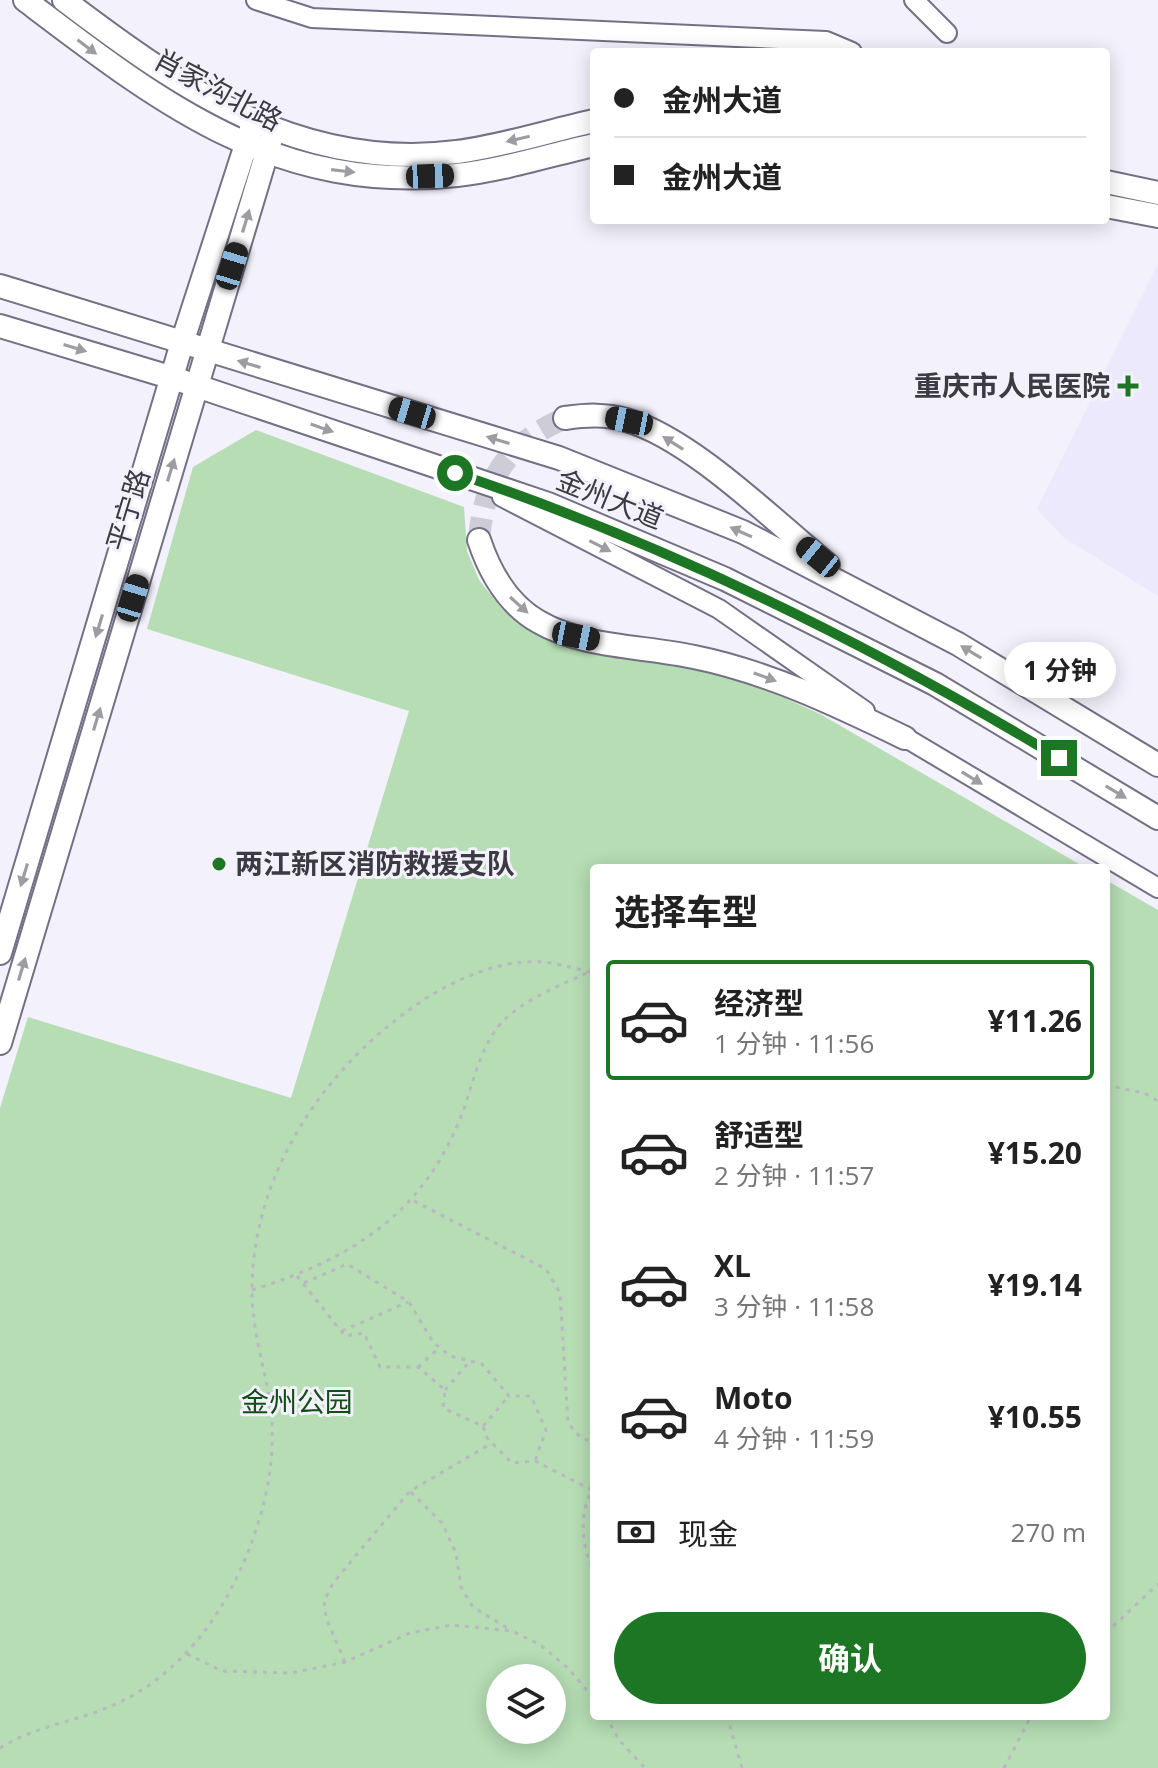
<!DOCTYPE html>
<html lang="zh">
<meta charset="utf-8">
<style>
body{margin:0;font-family:"Open Sans","Noto Sans SC",sans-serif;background:#f6f6f6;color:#222;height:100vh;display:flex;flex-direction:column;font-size:30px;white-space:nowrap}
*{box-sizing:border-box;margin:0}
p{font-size:26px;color:#767676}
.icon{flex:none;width:44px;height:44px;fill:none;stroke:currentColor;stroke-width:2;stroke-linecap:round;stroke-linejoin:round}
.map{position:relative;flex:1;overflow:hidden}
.side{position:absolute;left:590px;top:864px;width:520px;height:856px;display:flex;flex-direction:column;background:#fff;border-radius:8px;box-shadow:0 4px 20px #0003}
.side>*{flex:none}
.guide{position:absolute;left:590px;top:48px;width:520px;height:176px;border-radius:8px;box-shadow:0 4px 20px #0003;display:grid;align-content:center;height:176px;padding:0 24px;background:#fff}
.controls{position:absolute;left:486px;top:1664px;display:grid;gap:16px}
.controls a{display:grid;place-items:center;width:80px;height:80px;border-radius:50%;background:#fff;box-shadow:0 4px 20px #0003;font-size:40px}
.end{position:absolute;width:36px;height:36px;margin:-18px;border:10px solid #1d7623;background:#fff;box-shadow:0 0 0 4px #fff}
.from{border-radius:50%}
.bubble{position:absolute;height:56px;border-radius:28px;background:#fff;box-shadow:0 4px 20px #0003;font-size:26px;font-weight:700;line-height:56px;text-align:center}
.car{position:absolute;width:24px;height:48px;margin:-24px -12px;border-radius:10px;box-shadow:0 0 6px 2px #0007;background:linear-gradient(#222 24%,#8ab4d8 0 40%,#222 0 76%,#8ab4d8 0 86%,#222 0)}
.guide b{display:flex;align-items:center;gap:28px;height:76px;font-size:30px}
.guide b+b{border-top:2px solid #e0e0e0}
.guide i{width:20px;height:20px;background:#222}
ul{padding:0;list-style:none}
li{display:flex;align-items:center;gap:24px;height:120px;margin:0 16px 12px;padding:0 8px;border:4px solid transparent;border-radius:8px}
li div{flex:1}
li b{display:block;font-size:30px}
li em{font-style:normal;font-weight:700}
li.active{border-color:#1d7623}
li>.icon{width:72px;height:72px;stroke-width:1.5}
h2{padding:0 24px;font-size:36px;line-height:96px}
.pay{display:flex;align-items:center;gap:20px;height:88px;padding:0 24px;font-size:30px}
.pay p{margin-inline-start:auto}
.primary-button{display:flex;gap:16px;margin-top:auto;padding:16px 24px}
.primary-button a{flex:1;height:92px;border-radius:48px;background:#1d7623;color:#fff;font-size:32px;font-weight:700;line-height:92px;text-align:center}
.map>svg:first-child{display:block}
</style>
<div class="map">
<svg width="1158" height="1768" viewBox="0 0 1158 1768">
<rect width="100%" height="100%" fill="#f3f1fb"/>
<polygon fill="#ede9fc" points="1158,263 1158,596 1064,538 1037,509"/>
<path fill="#b6ddb4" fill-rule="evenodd" d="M256,430L464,507L467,551L479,580L503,610L532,633L567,646L693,666L747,681L820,714L1086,868H594V1716H1106V880L1158,910V1768H0V1108L28,1017L291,1098L409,711L147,629L193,467ZM500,1678H552V1730H500Z"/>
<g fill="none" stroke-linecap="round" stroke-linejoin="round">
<path stroke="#ceccd6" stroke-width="22" stroke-dasharray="22 11" stroke-linecap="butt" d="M479,540C484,478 508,443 565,418"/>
<defs>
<g id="minor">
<polyline points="256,0 312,18 826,41 852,52"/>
<polyline points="914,0 947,33"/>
<polyline points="502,497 719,609 865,711"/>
<polyline points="896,732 1158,888"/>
</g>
<g id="major">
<path d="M25,0C161,103 276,194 457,175C503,170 549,155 594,145"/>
<path d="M64,0C181,89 301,172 457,152C503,146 549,131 594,121"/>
<polyline points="1106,182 1158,193"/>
<polyline points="1106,206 1158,216"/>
<polyline points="0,286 559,458 743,532 958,644 1158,765"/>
<polyline points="0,326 173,378 548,504 725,579 935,684 1158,818"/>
<path d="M565,418C587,415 605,414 626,420C691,438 775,522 828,565"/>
<path d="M479,540C490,573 507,604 539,622C584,648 644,646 694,657C768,672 837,705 905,738"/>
<polyline points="0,953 182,343 253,123"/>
<polyline points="0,1043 273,132"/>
</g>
</defs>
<use href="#minor" stroke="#747085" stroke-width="22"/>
<use href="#major" stroke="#747085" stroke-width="26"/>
<g stroke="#b9b7c1" stroke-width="3" stroke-dasharray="4 6" stroke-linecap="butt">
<polyline points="1106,1085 1144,1093 1158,1101"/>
<polyline points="414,1201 546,1269 560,1293 568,1423 580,1437 594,1443"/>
<polyline points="297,1276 345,1336 364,1333 380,1367 418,1367 445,1390 443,1408 483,1426 487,1438 512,1463 535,1461 592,1490"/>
<polyline points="304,1283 347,1264 409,1302 433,1342 450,1356 482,1364 509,1396 531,1396 546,1430 535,1461"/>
<path d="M252,1290C351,1259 423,1215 462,1114C473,1084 481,1043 504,1020C527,998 561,985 589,972"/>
<polyline points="342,1331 408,1302"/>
<polyline points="418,1367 439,1348"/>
<polyline points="445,1390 470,1361"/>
<polyline points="483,1426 509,1396"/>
<path d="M594,1486C579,1510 580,1546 594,1570"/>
<polyline points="411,1492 442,1523 456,1553 461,1587 473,1607 512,1631"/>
<polyline points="1106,1633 1158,1584"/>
<polyline points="187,1654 222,1671 291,1673 345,1662 410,1633 452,1625 512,1631 539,1644 568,1668 594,1699"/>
<polyline points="345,1662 326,1618 324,1601 333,1583 410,1491 492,1443"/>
<polyline points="606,1716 619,1740 645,1768"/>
<polyline points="727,1716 742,1768"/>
<path d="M0,1748C32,1728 67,1723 101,1710C159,1689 203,1643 231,1589C260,1533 279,1467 270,1403C264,1365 252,1330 252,1291C252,1184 312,1087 393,1022C433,990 488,959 541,962C558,963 577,969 594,973"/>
<polyline points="1004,1768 1031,1716"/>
</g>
<use href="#minor" stroke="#fff" stroke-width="18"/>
<use href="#major" stroke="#fff" stroke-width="22"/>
</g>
<defs><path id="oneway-solid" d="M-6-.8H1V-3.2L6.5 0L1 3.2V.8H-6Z" transform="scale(2)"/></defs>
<g fill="#9e9ca1">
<use href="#oneway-solid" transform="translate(87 47) rotate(37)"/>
<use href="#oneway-solid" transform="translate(518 139) rotate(167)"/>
<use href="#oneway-solid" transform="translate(343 171) rotate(7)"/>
<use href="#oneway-solid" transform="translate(246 221) rotate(-73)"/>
<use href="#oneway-solid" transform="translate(75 348) rotate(17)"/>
<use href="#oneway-solid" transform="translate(249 364) rotate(-163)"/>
<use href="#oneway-solid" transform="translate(322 428) rotate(19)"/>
<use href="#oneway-solid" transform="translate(498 440) rotate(-163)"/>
<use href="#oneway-solid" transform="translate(673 443) rotate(-148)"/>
<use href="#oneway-solid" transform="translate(171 470) rotate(-73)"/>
<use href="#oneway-solid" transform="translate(741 532) rotate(-156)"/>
<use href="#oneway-solid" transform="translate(600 546) rotate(27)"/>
<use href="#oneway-solid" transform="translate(519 605) rotate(42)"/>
<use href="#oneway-solid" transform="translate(99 626) rotate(107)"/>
<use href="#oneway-solid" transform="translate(971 652) rotate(-149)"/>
<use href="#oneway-solid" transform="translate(765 677) rotate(20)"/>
<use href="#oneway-solid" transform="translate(97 719) rotate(-73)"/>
<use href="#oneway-solid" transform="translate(972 778) rotate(31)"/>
<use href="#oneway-solid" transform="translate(1116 792) rotate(31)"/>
<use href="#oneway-solid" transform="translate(24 875) rotate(107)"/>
<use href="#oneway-solid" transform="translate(22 969) rotate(-73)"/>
</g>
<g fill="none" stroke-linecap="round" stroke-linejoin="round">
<path stroke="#1d7623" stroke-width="10" d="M455,473C667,544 868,643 1059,758"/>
</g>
<g fill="#1d7623" stroke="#f3f1fb" stroke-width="3">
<path d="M1124 374h8v8h8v8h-8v8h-8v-8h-8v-8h8z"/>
<circle cx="219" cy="864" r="8"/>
</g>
<g text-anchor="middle" stroke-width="6" stroke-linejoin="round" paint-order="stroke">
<g font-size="28" fill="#3c3a43" stroke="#f3f1fb">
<text transform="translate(218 90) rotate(28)" y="10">肖家沟北路</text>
<text transform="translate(610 499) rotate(22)" y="10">金州大道</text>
<text transform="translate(128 510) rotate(-73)" y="10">平宁路</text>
</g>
<g font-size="28" font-weight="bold" fill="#3c3a43" stroke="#f3f1fb" text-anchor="end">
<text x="1110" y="396">重庆市人民医院</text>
<text x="235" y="874" text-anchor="start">两江新区消防救援支队</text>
</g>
<g font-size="28" fill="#134d17" stroke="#f3f1fb">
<text x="297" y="1412">金州公园</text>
</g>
</g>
</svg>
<div class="controls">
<a><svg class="icon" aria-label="layers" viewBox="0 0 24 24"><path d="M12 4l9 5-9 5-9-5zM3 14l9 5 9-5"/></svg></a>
</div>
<i class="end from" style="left:455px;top:473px"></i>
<i class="end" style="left:1059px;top:758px"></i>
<div class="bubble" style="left:1004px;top:642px;width:112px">1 分钟</div>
<i class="car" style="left:430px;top:176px;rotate:88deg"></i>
<i class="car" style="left:232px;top:266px;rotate:17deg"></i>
<i class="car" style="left:412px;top:413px;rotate:287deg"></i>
<i class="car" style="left:629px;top:421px;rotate:281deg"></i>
<i class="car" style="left:818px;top:557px;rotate:309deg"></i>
<i class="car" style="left:133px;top:598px;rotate:17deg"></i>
<i class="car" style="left:576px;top:636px;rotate:101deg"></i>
<div class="guide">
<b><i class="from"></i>金州大道</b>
<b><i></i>金州大道</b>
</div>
<section class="side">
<h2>选择车型</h2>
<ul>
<li class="active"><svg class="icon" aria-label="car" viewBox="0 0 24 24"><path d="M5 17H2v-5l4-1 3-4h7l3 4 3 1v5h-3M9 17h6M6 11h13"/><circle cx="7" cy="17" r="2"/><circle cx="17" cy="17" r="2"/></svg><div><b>经济型</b><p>1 分钟 · 11:56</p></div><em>¥11.26</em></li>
<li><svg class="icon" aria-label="car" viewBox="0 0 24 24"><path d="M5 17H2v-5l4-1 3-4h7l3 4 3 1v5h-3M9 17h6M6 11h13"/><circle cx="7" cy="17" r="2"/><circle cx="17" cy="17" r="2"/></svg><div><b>舒适型</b><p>2 分钟 · 11:57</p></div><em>¥15.20</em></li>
<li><svg class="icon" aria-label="car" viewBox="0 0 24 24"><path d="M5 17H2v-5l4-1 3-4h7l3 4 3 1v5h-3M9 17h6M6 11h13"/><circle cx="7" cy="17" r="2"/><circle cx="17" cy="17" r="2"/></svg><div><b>XL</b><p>3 分钟 · 11:58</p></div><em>¥19.14</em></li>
<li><svg class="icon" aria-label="car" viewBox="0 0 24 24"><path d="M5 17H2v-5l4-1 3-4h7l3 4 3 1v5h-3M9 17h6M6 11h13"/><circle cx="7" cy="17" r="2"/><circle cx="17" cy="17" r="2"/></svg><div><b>Moto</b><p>4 分钟 · 11:59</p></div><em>¥10.55</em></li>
</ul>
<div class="pay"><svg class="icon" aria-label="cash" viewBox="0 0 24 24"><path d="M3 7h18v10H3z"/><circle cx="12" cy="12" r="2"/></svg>现金<p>270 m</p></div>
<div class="primary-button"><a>确认</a></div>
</section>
</div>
